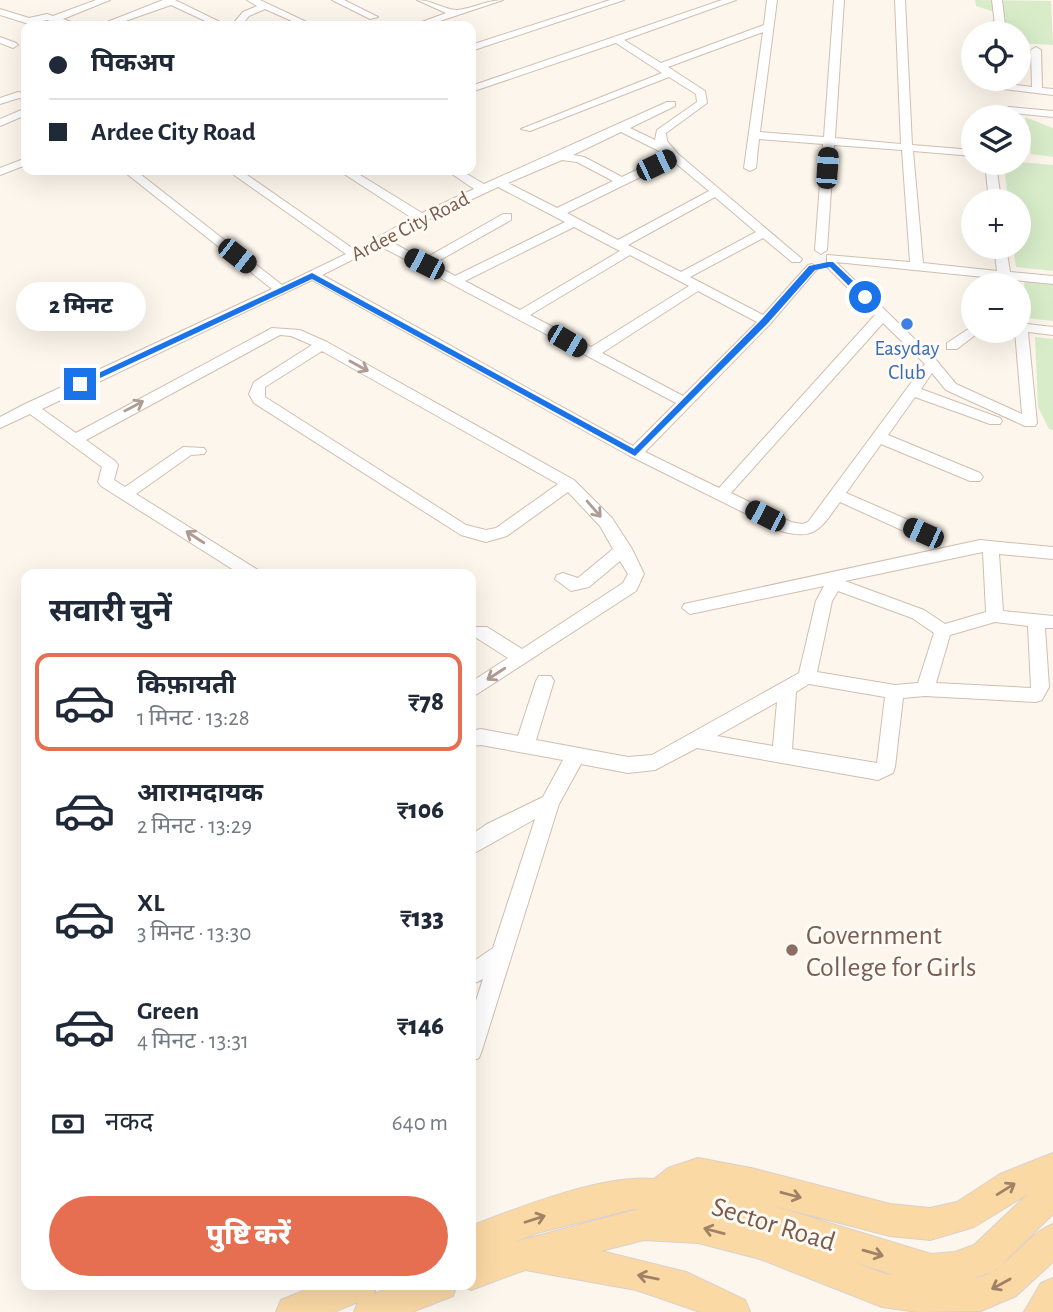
<!DOCTYPE html>
<html lang="hi">
<meta charset="utf-8">
<style>
body{margin:0;font-family:"Alegreya Sans","Noto Sans Devanagari",sans-serif;background:#f2f2f3;color:#1f2937;height:100vh;display:flex;flex-direction:column;font-size:26px;white-space:nowrap}
*{box-sizing:border-box;margin:0}
p{font-size:23px;color:#747a83}
.icon{flex:none;width:38px;height:38px;fill:none;stroke:currentColor;stroke-width:2;stroke-linecap:round;stroke-linejoin:round}
.map{position:relative;flex:1;overflow:hidden}
.panel{position:absolute;left:21px;top:569px;width:455px;height:721px;display:flex;flex-direction:column;background:#fff;border-radius:14px;box-shadow:0 7px 28px #0002}
.panel>*{flex:none}
.hud{position:absolute;left:21px;top:21px;width:455px;height:154px;border-radius:14px;box-shadow:0 7px 28px #0002;display:grid;align-content:center;height:154px;padding:0 28px;background:#fff}
.tools{position:absolute;left:961px;top:21px;display:grid;gap:14px}
.tools a{display:grid;place-items:center;width:70px;height:70px;border-radius:50%;background:#fff;box-shadow:0 7px 28px #0002;font-size:35px}
.end{position:absolute;width:32px;height:32px;margin:-16px;border:9px solid #1a73e8;background:#fff;box-shadow:0 0 0 4px #fff}
.from{border-radius:50%}
.bubble{position:absolute;height:49px;border-radius:24px;background:#fff;box-shadow:0 7px 28px #0002;font-size:23px;font-weight:800;line-height:49px;text-align:center}
.car{position:absolute;width:21px;height:42px;margin:-21px -10px;border-radius:9px;box-shadow:0 0 5px 2px #0007;background:linear-gradient(#222 24%,#8ab4d8 0 40%,#222 0 76%,#8ab4d8 0 86%,#222 0)}
.hud b{display:flex;align-items:center;gap:24px;height:66px;font-size:26px}
.hud b+b{border-top:2px solid #e0e1e3}
.hud i{width:18px;height:18px;background:#1f2937}
ul{padding:0;list-style:none}
li{display:flex;align-items:center;gap:21px;height:98px;margin:0 14px 10px;padding:0 14px;border:4px solid transparent;border-radius:14px}
li div{flex:1}
li b{display:block;font-size:26px}
li em{font-style:normal;font-weight:800}
li.current{border-color:#e76f51}
li>.icon{width:63px;height:63px;stroke-width:1.5}
h2{padding:0 28px;font-size:32px;line-height:84px}
.pay{display:flex;align-items:center;gap:18px;height:77px;padding:0 28px;font-size:26px}
.pay p{margin-inline-start:auto}
.cta{display:flex;gap:14px;margin-top:auto;padding:14px 28px}
.cta a{flex:1;height:80px;border-radius:42px;background:#e76f51;color:#fff;font-size:28px;font-weight:800;line-height:80px;text-align:center}
.map>svg:first-child{display:block}
</style>
<div class="map">
<svg width="1053" height="1312" viewBox="0 0 1053 1312">
<rect width="100%" height="100%" fill="#fdf6ec"/>
<g fill="#d8ecc9">
<polygon points="975,0 1051,1 1053,45 1019,43 1018,33 975,33 1001,14 976,6"/>
<polygon points="1025,117 1053,128 1053,157 1031,154"/>
<polygon points="1018,162 1053,165 1053,271 1016,267 1013,247 1018,247 1018,201 1008,201 1004,163"/>
<polygon points="1024,280 1053,284 1053,321 1027,318"/>
<polygon points="1035,337 1053,339 1053,430 1049,429 1038,407"/>
</g>
<g fill="none" stroke-linecap="round" stroke-linejoin="round">
<defs>
<g id="minor">
<polygon points="96,0 110,0 63,19 82,26 68,26 47,20 29,24 0,15 0,9 29,18 47,14 53,16"/>
<polygon points="163,0 175,0 228,26 216,26 171,5 111,26 97,26"/>
<polygon points="247,0 260,0 315,26 303,26 265,9 249,16 241,26 231,26 243,12 257,6"/>
<polygon points="332,0 344,0 378,17 370,19"/>
<path d="M417,0C432,0 445,10 457,10C472,9 486,0 503,0L425,26H411L446,13Z"/>
<polygon points="610,0 624,0 471,51 471,45"/>
<path d="M722,0H736L624,40L661,63L764,25L767,0H777L760,132L824,137L834,0H844L835,138L901,144L895,0H905L912,145L973,150V156L913,151L923,263L997,271L994,247H1006L1010,272L1053,276V284L836,262L937,361L956,384L1022,414L1015,331H1018V323L1053,327V335L1028,332L1037,423L1035,426H1025L946,390L932,373L921,389L1000,418L1002,421L1000,424H990L915,397L888,435L980,473L983,477L980,481H970L881,444L846,493L929,529L931,533L929,537H917L840,502C821,528 816,541 781,531L630,456L312,280L42,409L76,433L272,328L300,330L327,342L574,480L612,518L632,549L644,574L636,591L471,698V682L508,658L475,637L472,632L475,627H487L522,649L623,583L628,574L620,561L589,587L571,591L555,579L557,575L563,573L578,578L613,549L600,526L568,492L507,536L486,542L461,535L254,403L249,394L254,382L312,345L291,336L280,335L86,440L115,461L118,465L114,480L125,487L183,447L204,448L206,451L204,454L191,455L136,494L258,570L260,574H240L101,486L98,482L102,467L30,414L0,428V417L25,404L272,289L122,170H135L282,285L346,254L227,170H240L355,250L412,218L338,170H352L422,213L474,189L446,170H460L484,184L667,102H675V106L630,128L655,140L657,130L697,102L696,94L669,77L530,131L521,129L662,73L616,43L471,92V86ZM763,32L744,168L750,171L756,168L759,139L823,144L815,250L821,254L827,250L834,145L902,150L910,262L827,255V267L875,315L719,488L645,452L770,324L818,268L812,264L808,265L763,315L690,277L763,238L792,262H800L802,259L678,154L667,141L666,133L707,103L705,91L668,67ZM621,132L667,155L622,177L584,157L573,155ZM562,160L577,162L613,181L557,208L508,183ZM673,161L709,191L618,240L567,213ZM498,187L565,222L455,276L433,264L511,220V214H503L424,259L389,241L425,221ZM715,197L756,232L681,272L628,245ZM574,227L620,251L520,310L465,281ZM380,246L676,403L633,446L322,275ZM630,255L689,286L591,347L530,315ZM698,291L757,322L683,396L602,353ZM883,323L925,364L808,522L802,524L791,522L731,493ZM322,351L558,484L496,528L486,530L466,525L265,397V387Z"/>
<polygon points="992,0 1002,0 1006,33 996,33"/>
<polygon points="0,37 16,43 18,45 13,48 0,43"/>
<polygon points="1036,47 1041,50 1042,88 1053,89 1053,95 1003,89 1002,87 1007,84 1032,87 1031,50"/>
<polygon points="18,92 26,94 26,100 19,98 0,104 0,98"/>
<polygon points="1009,107 1053,111 1053,117 1005,112 1004,110"/>
<polygon points="26,108 26,115 0,126 0,119"/>
<polygon points="26,158 26,165 0,175 0,168"/>
<polygon points="985,163 996,163 1001,201 989,201"/>
<polygon points="973,326 973,331 979,331 978,333 957,349 947,349 947,343"/>
<path d="M980,540L1053,547V559L999,554L1003,611L1053,616V628H1045L1049,687L1042,700L1036,702L925,696L903,698L895,767L893,773L878,780L697,748L655,770L628,773L581,764L559,804L482,1050L479,1058L471,1061V1016L483,979L471,985V963L493,948L535,819L471,855V835L487,824L543,797L563,760L481,745L471,746V731L481,729L518,736L536,681L539,676H551L554,681L536,740L628,757L652,755L799,673L816,601L824,586L690,614L682,608L684,604ZM983,552L986,612L945,624L924,610L845,581ZM838,591L912,618L934,633L918,683L895,685L817,672L832,601ZM995,622L1028,626L1031,688L936,683L950,635ZM809,684L885,697L877,763L792,749L796,692ZM777,702L773,746L717,736Z"/>
</g>
<g id="major">
<path d="M1053,1153V1214L996,1270L972,1279C1006,1274 1023,1236 1053,1224V1262L1016,1296L981,1311L917,1312L882,1307L760,1259L698,1243L644,1240L601,1251L686,1272L745,1300L750,1312H700L636,1290L525,1270L471,1290L459,1284H471V1226C520,1207 603,1174 654,1179L668,1168L698,1158L751,1168L890,1204L930,1208L957,1202L1000,1174ZM1028,1194L974,1245L955,1252L931,1254L770,1205L890,1236L930,1240L974,1227ZM633,1209H639L514,1242L537,1233ZM851,1261L897,1276L882,1273Z"/>
<polygon points="1053,1278 1053,1312 1024,1312 1041,1283"/>
<polygon points="320,1284 378,1284 374,1294 398,1284 457,1284 453,1296 412,1312 354,1312 358,1302 334,1312 276,1312 281,1300"/>
</g>
</defs>
<use href="#minor" stroke="#d1beb0" stroke-width="2"/>
<use href="#major" stroke="#dad1cd" stroke-width="2"/>
<use href="#minor" fill="#fff" fill-rule="evenodd"/>
<use href="#major" fill="#fbd9a5" fill-rule="evenodd"/>
</g>
<defs><path id="oneway-shaft" d="M-6 0H5M1.5-3L5.5 0L1.5 3" fill="none" stroke-width="1.6" stroke-linecap="round" stroke-linejoin="round" transform="scale(1.75)"/></defs>
<g stroke="#af9d94">
<use href="#oneway-shaft" transform="translate(359 366) rotate(29)"/>
<use href="#oneway-shaft" transform="translate(134 406) rotate(-28)"/>
<use href="#oneway-shaft" transform="translate(594 509) rotate(49)"/>
<use href="#oneway-shaft" transform="translate(195 537) rotate(-147)"/>
<use href="#oneway-shaft" transform="translate(496 674) rotate(147)"/>
</g>
<g stroke="#a18267">
<use href="#oneway-shaft" transform="translate(1006 1189) rotate(-32)"/>
<use href="#oneway-shaft" transform="translate(791 1195) rotate(15)"/>
<use href="#oneway-shaft" transform="translate(535 1219) rotate(-18)"/>
<use href="#oneway-shaft" transform="translate(714 1231) rotate(-165)"/>
<use href="#oneway-shaft" transform="translate(873 1253) rotate(16)"/>
<use href="#oneway-shaft" transform="translate(648 1277) rotate(-169)"/>
<use href="#oneway-shaft" transform="translate(1001 1284) rotate(151)"/>
</g>
<polygon fill="#1a73e8" points="828,262 833,262 868,295 868,299 862,299 830,267 815,270 768,323 635,456 312,279 83,386 75,384 312,273 634,449 762,319 809,266"/>
<circle fill="#3f7fe0" stroke="#fffaf3" stroke-width="2.5" cx="907" cy="324" r="7"/>
<circle fill="#8d6e63" stroke="#fffaf3" stroke-width="2.5" cx="792" cy="950" r="7"/>
<g text-anchor="middle" stroke-width="6" stroke-linejoin="round" paint-order="stroke">
<g font-size="21" fill="#7a5c4d" stroke="#fffaf3">
<text transform="translate(410 226) rotate(-27)" y="7">Ardee City Road</text>
</g>
<g font-size="21" fill="#366cbe" stroke="#fffaf3">
<text x="907" y="355">Easyday<tspan x="907" dy="24">Club</tspan></text>
</g>
<g font-size="28" fill="#785e54" stroke="#fffaf3" text-anchor="start">
<text x="806" y="944">Government<tspan x="806" dy="32">College for Girls</tspan></text>
</g>
<g font-size="28" fill="#7a5c4d" stroke="#fffaf3">
<text transform="translate(774 1223) rotate(17)" y="10">Sector Road</text>
</g>
</g>
</svg>
<div class="tools">
<a><svg class="icon" aria-label="locate" viewBox="0 0 24 24"><circle cx="12" cy="12" r="6"/><path d="M12 2v4M12 18v4M2 12h4M18 12h4"/></svg></a>
<a><svg class="icon" aria-label="layers" viewBox="0 0 24 24"><path d="M12 4l9 5-9 5-9-5zM3 14l9 5 9-5"/></svg></a>
<a>+</a>
<a>−</a>
</div>
<i class="end from" style="left:865px;top:297px"></i>
<i class="end" style="left:80px;top:384px"></i>
<div class="bubble" style="left:16px;top:282px;width:130px">2 मिनट</div>
<i class="car" style="left:656px;top:165px;rotate:64deg"></i>
<i class="car" style="left:827px;top:168px;rotate:4deg"></i>
<i class="car" style="left:237px;top:256px;rotate:128deg"></i>
<i class="car" style="left:424px;top:264px;rotate:297deg"></i>
<i class="car" style="left:567px;top:341px;rotate:120deg"></i>
<i class="car" style="left:765px;top:516px;rotate:297deg"></i>
<i class="car" style="left:923px;top:533px;rotate:294deg"></i>
<div class="hud">
<b><i class="from"></i>पिकअप</b>
<b><i></i>Ardee City Road</b>
</div>
<section class="panel">
<h2>सवारी चुनें</h2>
<ul>
<li class="current"><svg class="icon" aria-label="car" viewBox="0 0 24 24"><path d="M5 17H2v-5l4-1 3-4h7l3 4 3 1v5h-3M9 17h6M6 11h13"/><circle cx="7" cy="17" r="2"/><circle cx="17" cy="17" r="2"/></svg><div><b>किफ़ायती</b><p>1 मिनट · 13:28</p></div><em>₹78</em></li>
<li><svg class="icon" aria-label="car" viewBox="0 0 24 24"><path d="M5 17H2v-5l4-1 3-4h7l3 4 3 1v5h-3M9 17h6M6 11h13"/><circle cx="7" cy="17" r="2"/><circle cx="17" cy="17" r="2"/></svg><div><b>आरामदायक</b><p>2 मिनट · 13:29</p></div><em>₹106</em></li>
<li><svg class="icon" aria-label="car" viewBox="0 0 24 24"><path d="M5 17H2v-5l4-1 3-4h7l3 4 3 1v5h-3M9 17h6M6 11h13"/><circle cx="7" cy="17" r="2"/><circle cx="17" cy="17" r="2"/></svg><div><b>XL</b><p>3 मिनट · 13:30</p></div><em>₹133</em></li>
<li><svg class="icon" aria-label="car" viewBox="0 0 24 24"><path d="M5 17H2v-5l4-1 3-4h7l3 4 3 1v5h-3M9 17h6M6 11h13"/><circle cx="7" cy="17" r="2"/><circle cx="17" cy="17" r="2"/></svg><div><b>Green</b><p>4 मिनट · 13:31</p></div><em>₹146</em></li>
</ul>
<div class="pay"><svg class="icon" aria-label="cash" viewBox="0 0 24 24"><path d="M3 7h18v10H3z"/><circle cx="12" cy="12" r="2"/></svg>नकद<p>640 m</p></div>
<div class="cta"><a>पुष्टि करें</a></div>
</section>
</div>
